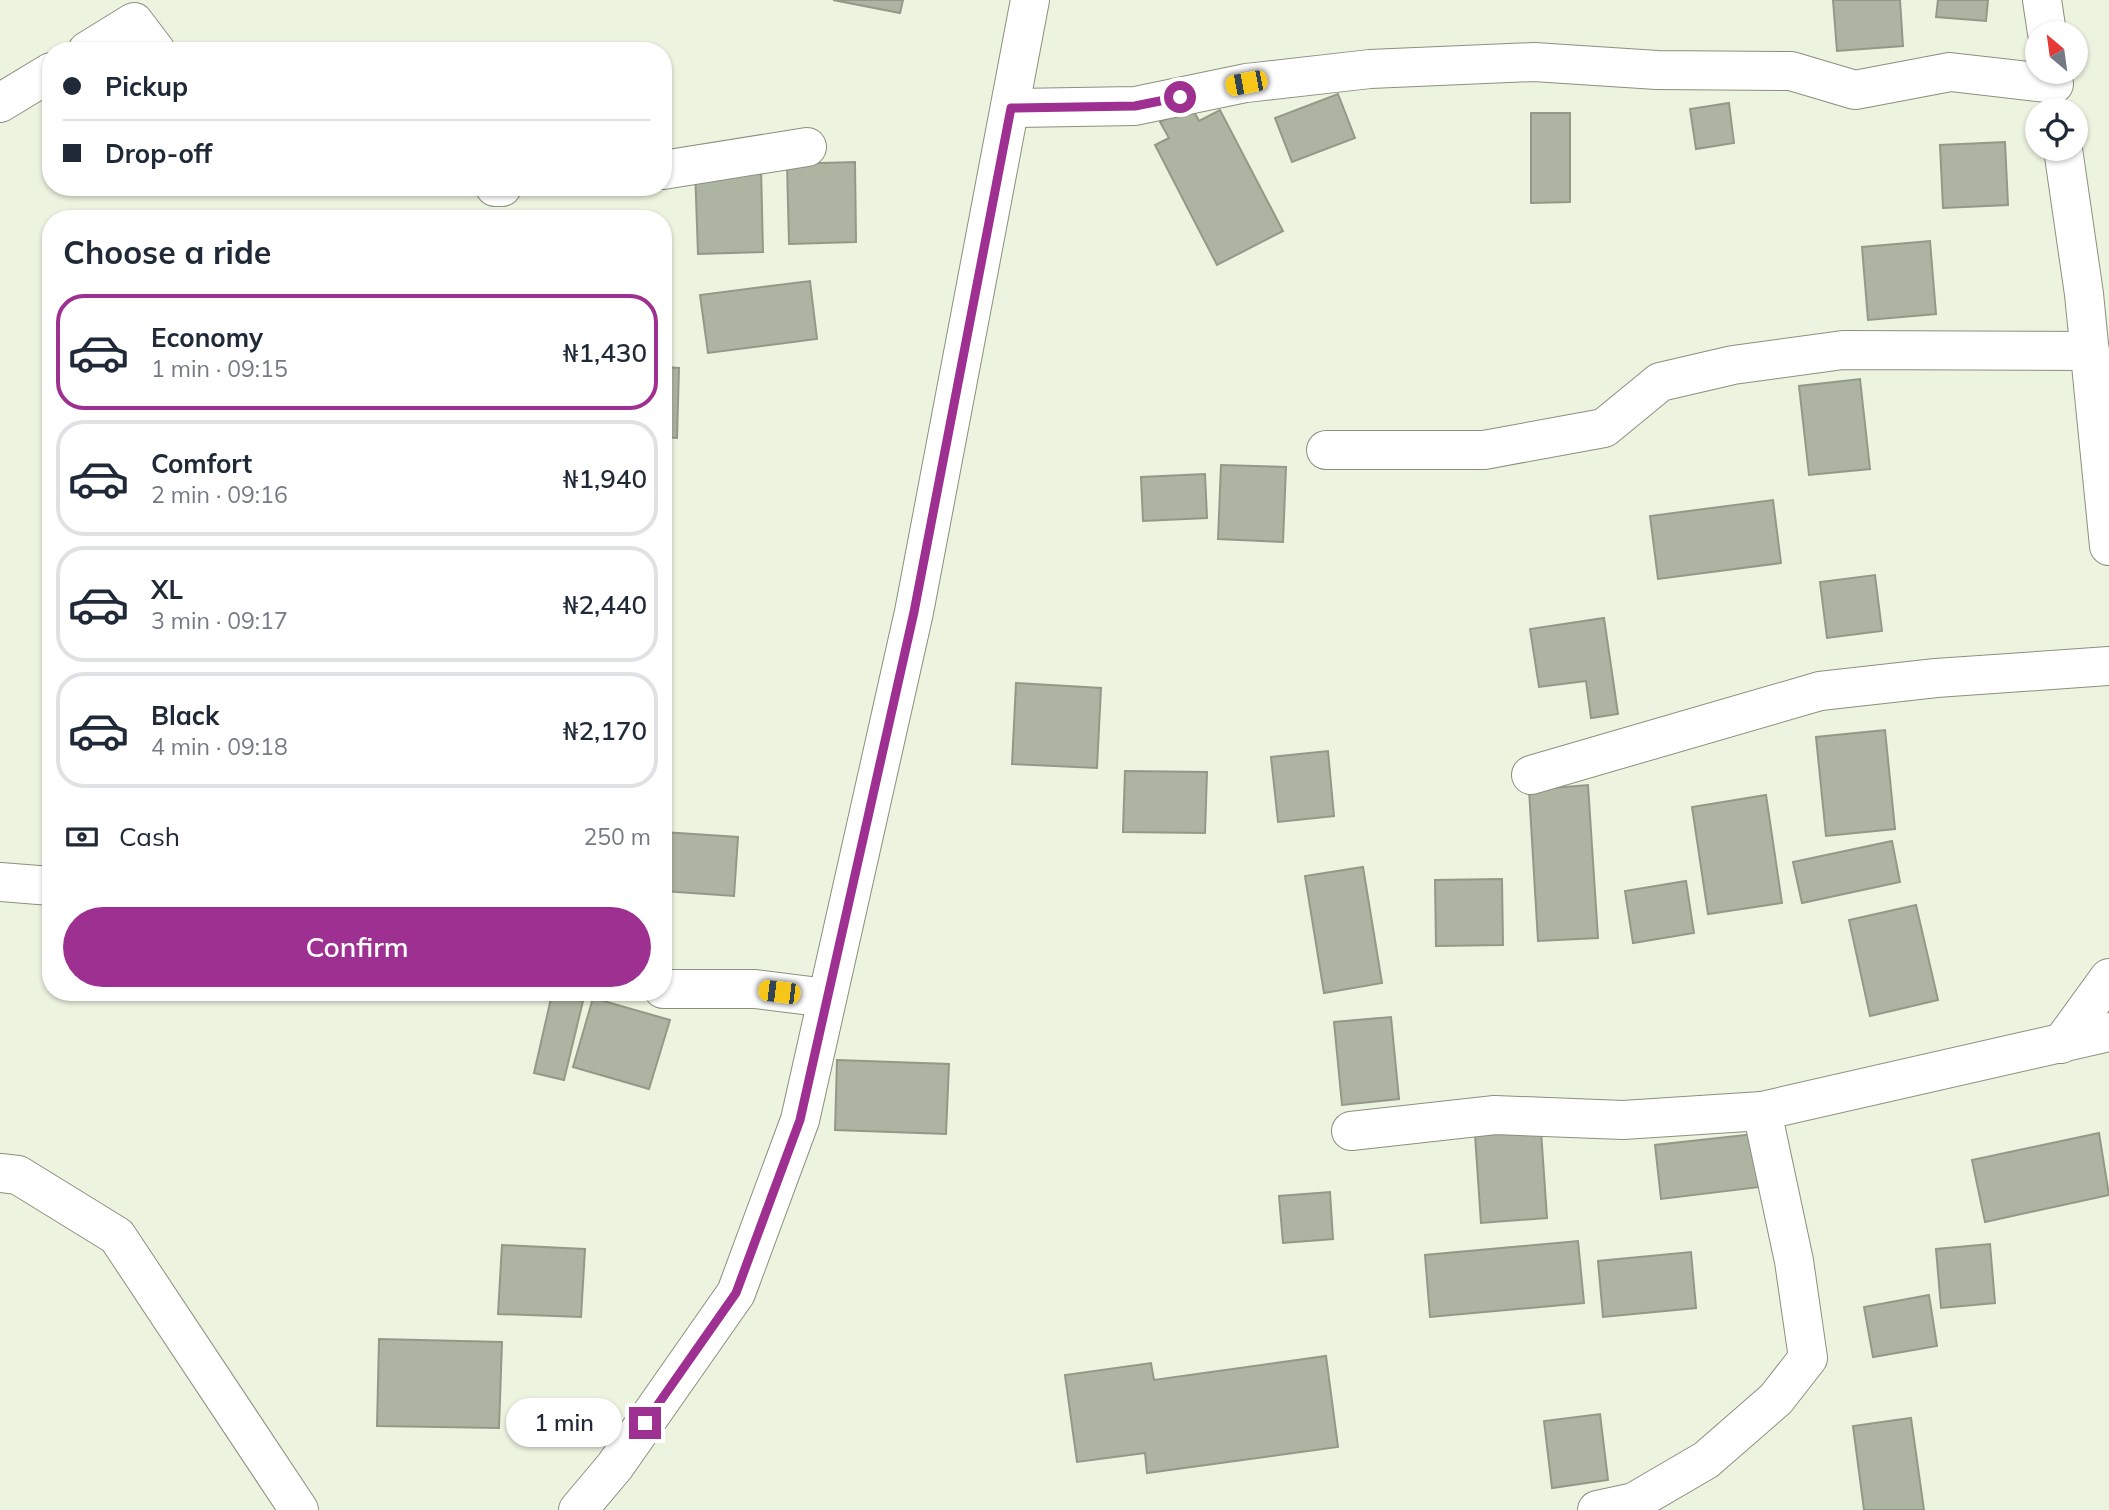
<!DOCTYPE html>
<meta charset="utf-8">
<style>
body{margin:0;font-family:Mulish,sans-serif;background:#f6f6f7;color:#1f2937;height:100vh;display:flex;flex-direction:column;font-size:26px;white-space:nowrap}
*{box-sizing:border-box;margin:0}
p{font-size:23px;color:#747a83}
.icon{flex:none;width:38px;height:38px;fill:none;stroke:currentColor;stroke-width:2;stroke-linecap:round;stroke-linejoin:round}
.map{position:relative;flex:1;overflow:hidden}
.panel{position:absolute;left:42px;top:210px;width:630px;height:791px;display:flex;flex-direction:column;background:#fff;border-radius:28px;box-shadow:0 2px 5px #0004}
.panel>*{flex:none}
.hud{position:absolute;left:42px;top:42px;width:630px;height:154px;border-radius:28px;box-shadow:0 2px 5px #0004;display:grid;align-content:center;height:154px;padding:0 21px;background:#fff}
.needle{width:46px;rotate:331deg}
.tools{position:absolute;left:2025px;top:21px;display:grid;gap:14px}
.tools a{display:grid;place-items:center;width:63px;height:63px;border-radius:50%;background:#fff;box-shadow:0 2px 5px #0004;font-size:35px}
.end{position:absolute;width:32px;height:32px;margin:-16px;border:9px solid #9d3091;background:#fff;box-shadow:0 0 0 4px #fff}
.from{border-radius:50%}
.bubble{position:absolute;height:49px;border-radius:24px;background:#fff;box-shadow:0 2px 5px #0004;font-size:23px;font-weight:600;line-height:49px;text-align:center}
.car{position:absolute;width:21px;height:42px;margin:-21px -10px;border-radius:9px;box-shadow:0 0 5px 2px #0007;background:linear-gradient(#f5c518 24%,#345 0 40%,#f5c518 0 76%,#345 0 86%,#f5c518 0)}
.hud b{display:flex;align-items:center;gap:24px;height:66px;font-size:26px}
.hud b+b{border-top:2px solid #e0e1e3}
.hud i{width:18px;height:18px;background:#1f2937}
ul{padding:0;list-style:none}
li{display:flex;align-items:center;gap:21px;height:116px;margin:0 14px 10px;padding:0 7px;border:4px solid #e0e1e3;border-radius:28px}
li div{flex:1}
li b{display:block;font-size:26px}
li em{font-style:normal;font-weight:600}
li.active{border-color:#9d3091}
li>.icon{width:63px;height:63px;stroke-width:1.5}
h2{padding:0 21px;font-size:32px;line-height:84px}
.pay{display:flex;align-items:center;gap:18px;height:77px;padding:0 21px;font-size:26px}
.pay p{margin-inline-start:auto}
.action{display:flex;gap:14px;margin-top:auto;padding:14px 21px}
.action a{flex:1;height:80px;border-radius:42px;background:#9d3091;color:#fff;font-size:28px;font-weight:600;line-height:80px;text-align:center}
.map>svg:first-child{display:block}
</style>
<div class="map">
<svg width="2109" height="1510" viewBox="0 0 2109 1510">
<rect width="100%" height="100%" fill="#ecf3df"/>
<g fill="#adb4a1" stroke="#929986" stroke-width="2">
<polygon points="833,0 903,0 900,13"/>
<polygon points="1833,0 1900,0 1903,46 1837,51"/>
<polygon points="1938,0 1988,0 1986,21 1936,17"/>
<polygon points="1338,94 1355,138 1292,162 1275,118"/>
<polygon points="1729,103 1734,143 1696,149 1690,109"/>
<polygon points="1191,106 1199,121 1220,110 1283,231 1217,265 1155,145 1169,138 1160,122"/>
<polygon points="1531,113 1570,113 1570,202 1531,203"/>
<polygon points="2005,142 2008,205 1943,208 1940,145"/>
<polygon points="855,162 856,242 789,244 787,164"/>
<polygon points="761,167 763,252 698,254 695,169"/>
<polygon points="1930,241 1936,314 1868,320 1862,247"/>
<polygon points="810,281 817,339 708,353 700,295"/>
<polygon points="663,367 679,368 677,438 663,437"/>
<polygon points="1860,379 1870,469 1809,475 1799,386"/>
<polygon points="1221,465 1286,467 1283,542 1218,539"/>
<polygon points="1205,474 1207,518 1143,521 1141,477"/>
<polygon points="1773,500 1781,563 1658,579 1650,516"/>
<polygon points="1875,575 1882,631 1827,638 1820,582"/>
<polygon points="1604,618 1618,714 1591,718 1586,681 1539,687 1530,629"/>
<polygon points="1016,683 1101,688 1097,768 1012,764"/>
<polygon points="1885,730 1895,829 1826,836 1816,737"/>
<polygon points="1328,751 1334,816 1278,822 1271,757"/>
<polygon points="1125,771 1207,772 1205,833 1123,832"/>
<polygon points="1588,785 1598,938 1538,941 1529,790"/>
<polygon points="1766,795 1782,903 1708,914 1692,807"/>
<polygon points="663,832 738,837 734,896 663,891"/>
<polygon points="1892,841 1900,882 1802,903 1793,862"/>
<polygon points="1363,867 1382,983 1324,993 1305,876"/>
<polygon points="1502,879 1503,945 1436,946 1435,880"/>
<polygon points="1686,881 1694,933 1633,943 1625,891"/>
<polygon points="1916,905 1938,1000 1870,1016 1849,920"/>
<polygon points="552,994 583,1001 564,1080 534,1073"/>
<polygon points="593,998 670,1020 649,1089 573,1067"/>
<polygon points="1391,1017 1399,1099 1342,1105 1334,1022"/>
<polygon points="837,1060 949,1064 946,1134 835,1130"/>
<polygon points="1541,1131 1547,1218 1481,1223 1475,1135"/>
<polygon points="2099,1133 2109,1195 1985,1222 1972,1160"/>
<polygon points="1754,1134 1760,1187 1661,1199 1655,1145"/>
<polygon points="1330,1192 1333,1239 1283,1243 1279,1196"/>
<polygon points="1578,1241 1584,1303 1430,1317 1425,1255"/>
<polygon points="1990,1244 1995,1303 1941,1308 1936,1249"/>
<polygon points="502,1245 585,1249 581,1317 498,1314"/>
<polygon points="1691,1252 1696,1308 1603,1317 1598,1261"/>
<polygon points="1929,1295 1937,1346 1873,1357 1864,1307"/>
<polygon points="379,1339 502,1342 499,1428 377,1426"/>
<polygon points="1326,1356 1338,1447 1147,1473 1145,1453 1077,1462 1065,1375 1151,1363 1154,1380"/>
<polygon points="1600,1414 1608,1480 1552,1488 1544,1421"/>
<polygon points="1911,1418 1924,1510 1864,1510 1853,1426"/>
</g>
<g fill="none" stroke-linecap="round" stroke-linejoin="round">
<defs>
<g id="minor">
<polyline points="2042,0 2047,33"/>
<polyline points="87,51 134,22 156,51"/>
<polyline points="0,103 51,72"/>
<polyline points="1011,108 1135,106 1246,83 1370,69 1534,62 1657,70 1791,71 1855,90 1950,72 2054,84"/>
<polyline points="2063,149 2084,294 2109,546"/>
<polyline points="663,170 807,147"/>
<polyline points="495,187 502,187"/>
<polyline points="1326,450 1484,450 1604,428 1660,382 1733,365 1843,350 2090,351"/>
<polyline points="1531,775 1820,691 1936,678 2109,666"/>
<polyline points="0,882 51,886"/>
<polyline points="663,989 755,989 827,998"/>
<polyline points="2061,1044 2109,978"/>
<polyline points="1351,1131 1495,1115 1623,1120 1762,1111"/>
<polyline points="0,1173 18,1175 117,1236 299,1510"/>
<polyline points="578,1510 615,1466 736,1293 800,1120 914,612 1030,0"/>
<polyline points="1597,1510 1634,1502 1706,1460 1776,1399 1808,1358 1794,1261 1762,1111 2109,1032"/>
</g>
</defs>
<use href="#minor" stroke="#8a907e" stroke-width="40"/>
<use href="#minor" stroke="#fff" stroke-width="38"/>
</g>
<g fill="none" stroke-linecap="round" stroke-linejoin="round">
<polyline stroke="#9d3091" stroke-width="9" points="645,1423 736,1293 800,1120 914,612 1011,108 1135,106 1180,97"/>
</g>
</svg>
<div class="tools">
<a><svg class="needle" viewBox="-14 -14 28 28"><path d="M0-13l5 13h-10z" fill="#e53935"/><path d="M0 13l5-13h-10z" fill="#747a83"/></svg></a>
<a><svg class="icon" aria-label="locate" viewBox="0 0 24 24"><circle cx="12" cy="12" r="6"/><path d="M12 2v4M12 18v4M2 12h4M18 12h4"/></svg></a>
</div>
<i class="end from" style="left:1180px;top:97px"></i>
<i class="end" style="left:645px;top:1423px"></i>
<div class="bubble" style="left:506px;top:1398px;width:116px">1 min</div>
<i class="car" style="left:1246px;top:83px;rotate:259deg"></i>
<i class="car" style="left:779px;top:992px;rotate:277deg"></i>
<div class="hud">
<b><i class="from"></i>Pickup</b>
<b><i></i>Drop-off</b>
</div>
<section class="panel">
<h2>Choose a ride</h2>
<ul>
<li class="active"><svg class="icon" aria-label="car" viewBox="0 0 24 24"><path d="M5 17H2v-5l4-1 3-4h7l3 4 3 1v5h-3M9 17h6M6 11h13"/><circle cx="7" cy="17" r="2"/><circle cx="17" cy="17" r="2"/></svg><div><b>Economy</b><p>1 min · 09:15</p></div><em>₦1,430</em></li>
<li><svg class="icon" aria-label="car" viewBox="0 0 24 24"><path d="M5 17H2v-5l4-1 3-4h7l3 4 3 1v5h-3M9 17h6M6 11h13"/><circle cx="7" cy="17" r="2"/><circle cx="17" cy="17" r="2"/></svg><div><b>Comfort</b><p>2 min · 09:16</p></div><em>₦1,940</em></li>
<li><svg class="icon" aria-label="car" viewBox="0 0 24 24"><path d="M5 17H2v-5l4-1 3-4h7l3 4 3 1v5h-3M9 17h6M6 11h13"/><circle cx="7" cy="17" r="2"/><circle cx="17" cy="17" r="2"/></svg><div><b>XL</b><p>3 min · 09:17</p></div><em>₦2,440</em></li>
<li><svg class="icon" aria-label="car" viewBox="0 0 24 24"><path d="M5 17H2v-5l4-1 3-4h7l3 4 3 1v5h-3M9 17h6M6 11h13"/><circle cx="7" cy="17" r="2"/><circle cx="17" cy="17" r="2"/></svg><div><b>Black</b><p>4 min · 09:18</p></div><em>₦2,170</em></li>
</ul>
<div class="pay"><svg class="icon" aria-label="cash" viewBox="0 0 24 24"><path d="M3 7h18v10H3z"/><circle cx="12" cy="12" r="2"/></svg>Cash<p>250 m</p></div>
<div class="action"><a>Confirm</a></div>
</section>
</div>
